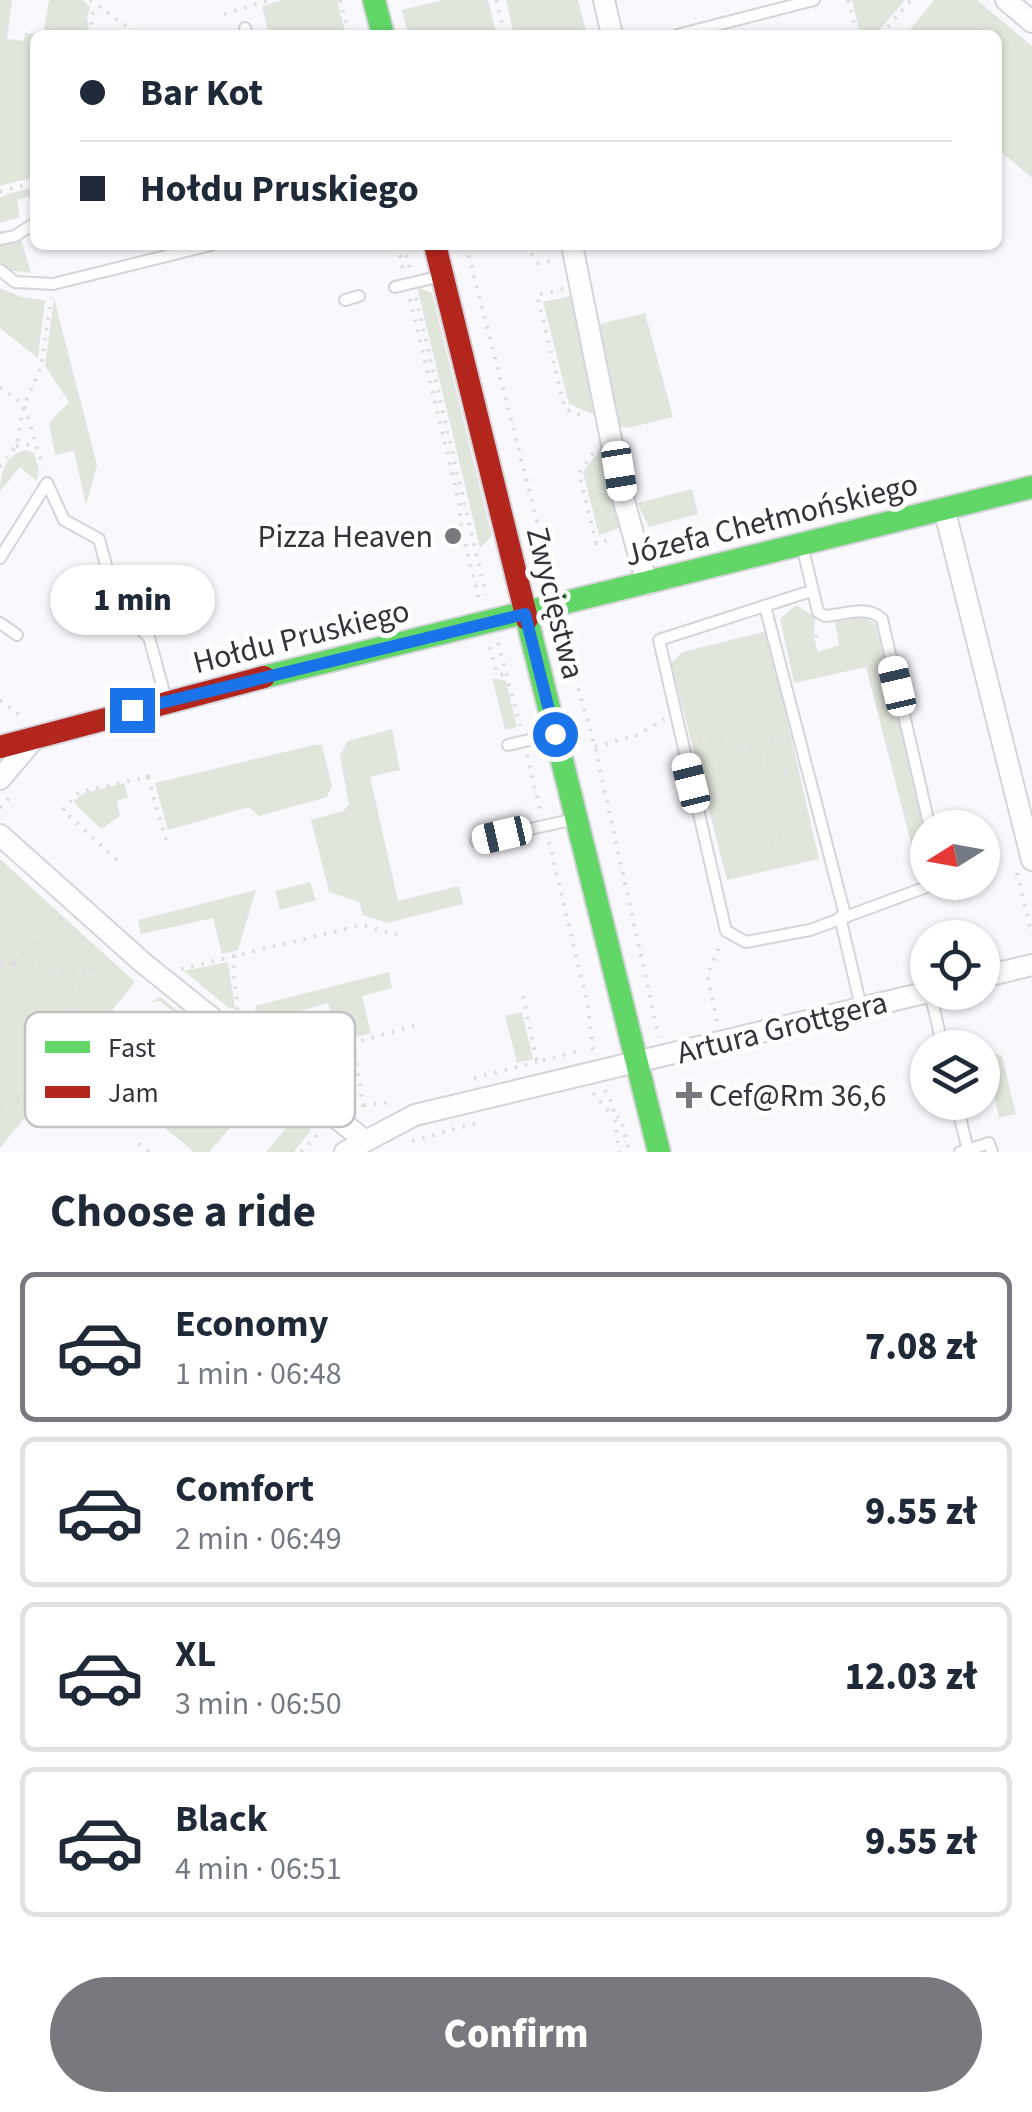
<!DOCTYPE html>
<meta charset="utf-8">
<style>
body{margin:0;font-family:"Source Sans 3",sans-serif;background:#f2f2f3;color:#1f2937;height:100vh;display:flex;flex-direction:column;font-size:38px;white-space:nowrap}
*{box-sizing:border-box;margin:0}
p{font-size:32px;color:#747a83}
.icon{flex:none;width:55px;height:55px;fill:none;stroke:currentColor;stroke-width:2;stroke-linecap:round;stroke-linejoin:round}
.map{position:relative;height:1152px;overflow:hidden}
.drawer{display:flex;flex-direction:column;background:#fff;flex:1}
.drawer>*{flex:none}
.banner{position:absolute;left:30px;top:30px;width:972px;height:220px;border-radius:15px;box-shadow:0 2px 8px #0004;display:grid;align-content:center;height:220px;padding:0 50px;background:#fff}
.needle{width:65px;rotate:259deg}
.tools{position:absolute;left:910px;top:810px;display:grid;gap:20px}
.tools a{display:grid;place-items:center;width:90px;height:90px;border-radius:50%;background:#fff;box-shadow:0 2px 8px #0004;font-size:50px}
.end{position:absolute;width:45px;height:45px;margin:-22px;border:12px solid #1a73e8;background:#fff;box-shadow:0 0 0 5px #fff}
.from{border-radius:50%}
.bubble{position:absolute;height:70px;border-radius:35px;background:#fff;box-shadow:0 2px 8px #0004;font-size:32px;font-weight:800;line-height:70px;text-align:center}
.car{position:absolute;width:30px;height:60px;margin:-30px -15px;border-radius:12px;box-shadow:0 0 8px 2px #0007;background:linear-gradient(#fff 24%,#345 0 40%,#fff 0 76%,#345 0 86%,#fff 0)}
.banner b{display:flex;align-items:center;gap:35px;height:95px;font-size:38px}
.banner b+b{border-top:2px solid #e0e1e3}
.banner i{width:25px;height:25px;background:#1f2937}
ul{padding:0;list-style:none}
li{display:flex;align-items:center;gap:30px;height:150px;margin:0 20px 15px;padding:0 30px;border:5px solid #e0e1e3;border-radius:15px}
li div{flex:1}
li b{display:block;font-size:38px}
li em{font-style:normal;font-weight:800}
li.current{border-color:#79787f}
li>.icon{width:90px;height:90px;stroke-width:1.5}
h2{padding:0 50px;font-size:45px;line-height:120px}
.cta{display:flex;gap:20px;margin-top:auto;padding:20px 50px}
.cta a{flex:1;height:115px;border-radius:60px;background:#79787f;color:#fff;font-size:40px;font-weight:800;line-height:115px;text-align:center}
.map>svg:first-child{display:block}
</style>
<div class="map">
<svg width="1032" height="1152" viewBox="0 0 1032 1152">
<rect width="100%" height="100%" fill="#f8f8fd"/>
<g fill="#e1e6dc">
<polygon points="0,0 12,0 7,39 24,41 25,33 39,35 35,35 35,177 0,186"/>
<polygon points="49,0 83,0 90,7 87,19 90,35 43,35"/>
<polygon points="283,0 337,0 346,35 269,35 262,6"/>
<polygon points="443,0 488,0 497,35 408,35 402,10"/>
<polygon points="506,0 578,0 587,35 514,35"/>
<polygon points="852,0 905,0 875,35 860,35"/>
<polygon points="934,0 977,0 1032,46 1032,178 998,149 998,35 906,35"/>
<polygon points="35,187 35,195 17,200 20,217 0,223 0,198 7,194"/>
<polygon points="21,239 31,273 8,270 0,263 0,244"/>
<polygon points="417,287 432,293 492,536 480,548"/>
<polygon points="0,288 21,297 45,300 38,358 0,328"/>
<polygon points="570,296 578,305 605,419 569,404 543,302"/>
<polygon points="54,298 97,465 86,505 74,451 55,455 49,423 69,402 45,366"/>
<polygon points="645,313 673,417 628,428 619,427 598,331 600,324"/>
<polygon points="607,440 622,527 599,535 583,472"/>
<path d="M26,450L34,453L39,469L37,481L20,467L0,491C0,473 6,454 26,450Z"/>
<polygon points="692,489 698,514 649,527 637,503"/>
<path d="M796,605L815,617L814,637L818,652L839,645L835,621C849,619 866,613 876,626L927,832V875L923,871L916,847H912L866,667L794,683L780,619Z"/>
<polygon points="767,631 819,859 727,880 671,663 683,652"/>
<polygon points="492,678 506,681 517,727 505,730"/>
<polygon points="392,729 400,770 370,777 398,901 459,886 463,904 387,923 363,915 359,902 329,892 311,820 343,811 349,805 340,755 348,741"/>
<polygon points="314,745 322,745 332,786 327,797 259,816 249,807 168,830 155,783"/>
<polygon points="124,783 128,797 117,801 120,816 101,829 76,805 74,801 84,793"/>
<polygon points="0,859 135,982 0,1148"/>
<polygon points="310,882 316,900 280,910 275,891"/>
<polygon points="256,890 238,950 222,954 213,918 141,934 138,920"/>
<polygon points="228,962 235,1007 230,1009 184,971"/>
<polygon points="389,972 392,988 362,996 371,1033 339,1042 328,1003 258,1023 255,1006"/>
<polygon points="160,997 300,1107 306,1114 296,1113 160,1001 150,1003"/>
<polygon points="522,1012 533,1059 517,1063 505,1016"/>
<polygon points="349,1047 356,1102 340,1096 296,1060"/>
<polygon points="996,1054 1002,1056 1016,1114 999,1118 994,1095 988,1093 983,1079 983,1057"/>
<polygon points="186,1091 193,1096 198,1091 235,1122 209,1152 194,1152 159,1123"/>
<polygon points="302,1115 309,1118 311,1130 294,1152 266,1152 296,1116"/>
</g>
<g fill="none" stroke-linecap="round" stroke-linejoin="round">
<defs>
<g id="lane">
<polyline points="245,28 247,35"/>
<polyline points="677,35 814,0"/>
<polyline points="0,239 15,236 35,223"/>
<polyline points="0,270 15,282 53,284 211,245"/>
<polyline points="395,287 441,276"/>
<polyline points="345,300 359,296"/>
<path d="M802,545L818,612L825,616C844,615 866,604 882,619L930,828"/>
<polyline points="0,558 47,483 64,520 99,539 118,610 149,637 165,696"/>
<polyline points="811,591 659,640 726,931 746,942 810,930 940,882"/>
<polyline points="765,606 845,915"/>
<polyline points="0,623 17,635"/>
<polyline points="508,745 551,735"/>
<polyline points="476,841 575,819"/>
<polyline points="840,917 861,1007"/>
<polyline points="930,992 943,1048"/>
<polyline points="956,1102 968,1150 960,1152"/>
<polyline points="968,1150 989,1143 992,1152"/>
</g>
<g id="street">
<polyline points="604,0 612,35"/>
<polyline points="1006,0 1032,22"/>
<polyline points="572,245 622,494 647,584"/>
<polyline points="944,508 1032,860"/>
<polyline points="0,779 34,739"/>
<polyline points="0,835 142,962 364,1140"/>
<polyline points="982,977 1032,965"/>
<polyline points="345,1152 415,1115 928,992"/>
</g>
<g id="fast">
<polyline points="374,0 383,35"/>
<polyline points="527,619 659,1152"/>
<polyline points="264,677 1032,487"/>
</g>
<g id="jam">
<polyline points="435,245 527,619"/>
<polyline points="0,747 264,677"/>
</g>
</defs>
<use href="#lane" stroke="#d4d4da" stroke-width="14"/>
<use href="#street" stroke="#d4d4da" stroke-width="24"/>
<use href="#fast" stroke="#d4d4da" stroke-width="26"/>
<use href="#jam" stroke="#d4d4da" stroke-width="26"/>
<g stroke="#ddddde" stroke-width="4" stroke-dasharray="2.5 8" stroke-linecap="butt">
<polyline points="90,0 139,35"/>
<polyline points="340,0 349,35"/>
<polyline points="496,0 505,35"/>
<polyline points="848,0 857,35"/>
<polyline points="224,14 270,0"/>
<polyline points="93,35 90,18 97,6"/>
<polyline points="881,35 911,0"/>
<polyline points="0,192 35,182"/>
<polyline points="397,245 403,270"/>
<polyline points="403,245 410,269"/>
<polyline points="466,245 552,579"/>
<polyline points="525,245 538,263 555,260"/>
<polyline points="563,289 537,295 565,409 584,417"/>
<polyline points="416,298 486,595"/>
<polyline points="410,299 461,510 459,517 479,601"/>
<polyline points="0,387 24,405 43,467"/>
<polyline points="16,446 36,444"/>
<polyline points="593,453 579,473 596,543 614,539"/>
<polyline points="0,467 16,446 24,405 41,367 51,298"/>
<polyline points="565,627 570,659 595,747 659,1037"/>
<polyline points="498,643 520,726"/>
<polyline points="490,647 497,674 504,675"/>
<polyline points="799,676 819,630"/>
<polyline points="0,700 21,716"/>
<polyline points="699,739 751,747 783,740"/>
<polyline points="595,747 638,735 664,719"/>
<polyline points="751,747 794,782"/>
<polyline points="527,755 541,814"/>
<polyline points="148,777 168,847"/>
<polyline points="0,808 9,798"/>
<polyline points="549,842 588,1006 593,1052"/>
<polyline points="117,860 63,810 79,792 148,777 146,769"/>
<polyline points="1017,873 1032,935"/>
<polyline points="727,875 805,821"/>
<polyline points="0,947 14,963 62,918"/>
<path d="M235,955C231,972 237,992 237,1010"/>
<polyline points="0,962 68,974 115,966"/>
<polyline points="181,969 362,925 398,935"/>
<polyline points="523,996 537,1062 582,1050"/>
<polyline points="717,1021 707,975 720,945"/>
<polyline points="294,1057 353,1043"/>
<polyline points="474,1078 537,1062"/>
<path d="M605,1090C617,1106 615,1132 619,1152"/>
<polyline points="593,1093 608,1111"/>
<polyline points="353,1106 393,1102"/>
<polyline points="363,1107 353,1043 420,1024"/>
<path d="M0,1110C49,1071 86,1041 68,974"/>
<polyline points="617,1116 621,1119 629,1152"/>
<polyline points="412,1141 480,1122"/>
<polyline points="138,1144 149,1152"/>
<polyline points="301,1152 320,1132"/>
</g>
<use href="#lane" stroke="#fefeff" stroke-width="10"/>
<use href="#street" stroke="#fefeff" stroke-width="20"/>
<use href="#fast" stroke="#63d668" stroke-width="22"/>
<use href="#jam" stroke="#b3261e" stroke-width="22"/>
</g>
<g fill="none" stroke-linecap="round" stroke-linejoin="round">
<polyline stroke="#1a73e8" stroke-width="12" points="132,710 525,614 555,734"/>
</g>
<g fill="#79787f" stroke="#fff" stroke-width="4">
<circle cx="453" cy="536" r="10"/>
<path d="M684 1080h10v10h10v10h-10v10h-10v-10h-10v-10h10z"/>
</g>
<g text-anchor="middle" stroke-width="10" stroke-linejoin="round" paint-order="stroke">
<g font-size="32" fill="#34333b" stroke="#fff">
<text transform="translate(771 519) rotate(-14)" y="11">Józefa Chełmońskiego</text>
<text transform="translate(556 603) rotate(76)" y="11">Zwycięstwa</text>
<text transform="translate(301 636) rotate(-14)" y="11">Hołdu Pruskiego</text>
<text transform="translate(782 1027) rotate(-14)" y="11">Artura Grottgera</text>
</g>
<g font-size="32" fill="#34333b" stroke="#fff" text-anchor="end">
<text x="433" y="547">Pizza Heaven</text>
<text x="709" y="1106" text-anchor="start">Cef@Rm 36,6</text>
</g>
</g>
<rect x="25" y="1012" width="330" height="115" rx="15" fill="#fff" stroke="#c2c2c4" stroke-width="2.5"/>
<rect x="45" y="1041" width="45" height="12" fill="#63d668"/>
<rect x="45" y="1086" width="45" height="12" fill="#b3261e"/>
<g font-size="28" fill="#34333b">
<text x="108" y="1057">Fast</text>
<text x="108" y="1102">Jam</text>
</g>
</svg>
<div class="tools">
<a><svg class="needle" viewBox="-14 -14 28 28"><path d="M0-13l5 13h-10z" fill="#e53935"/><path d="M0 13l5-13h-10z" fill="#747a83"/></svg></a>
<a><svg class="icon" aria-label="locate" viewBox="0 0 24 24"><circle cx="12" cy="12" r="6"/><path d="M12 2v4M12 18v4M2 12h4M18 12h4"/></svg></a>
<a><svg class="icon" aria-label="layers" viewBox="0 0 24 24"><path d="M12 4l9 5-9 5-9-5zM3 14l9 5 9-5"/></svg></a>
</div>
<i class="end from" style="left:555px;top:734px"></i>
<i class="end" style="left:132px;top:710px"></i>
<div class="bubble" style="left:50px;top:565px;width:165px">1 min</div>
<i class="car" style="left:619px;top:471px;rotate:171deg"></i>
<i class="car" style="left:897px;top:686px;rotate:347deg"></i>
<i class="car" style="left:691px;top:783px;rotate:346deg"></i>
<i class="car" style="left:502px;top:835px;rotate:257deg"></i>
<div class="banner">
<b><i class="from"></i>Bar Kot</b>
<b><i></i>Hołdu Pruskiego</b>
</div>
</div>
<section class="drawer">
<h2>Choose a ride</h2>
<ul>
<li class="current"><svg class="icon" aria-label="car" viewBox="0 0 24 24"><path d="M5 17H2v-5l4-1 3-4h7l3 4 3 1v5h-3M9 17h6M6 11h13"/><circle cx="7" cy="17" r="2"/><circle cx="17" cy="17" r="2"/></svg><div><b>Economy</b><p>1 min · 06:48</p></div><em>7.08 zł</em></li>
<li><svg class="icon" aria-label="car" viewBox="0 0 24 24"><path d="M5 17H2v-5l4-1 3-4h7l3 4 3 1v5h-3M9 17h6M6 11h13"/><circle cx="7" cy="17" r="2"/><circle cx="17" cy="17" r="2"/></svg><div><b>Comfort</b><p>2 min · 06:49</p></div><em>9.55 zł</em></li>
<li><svg class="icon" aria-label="car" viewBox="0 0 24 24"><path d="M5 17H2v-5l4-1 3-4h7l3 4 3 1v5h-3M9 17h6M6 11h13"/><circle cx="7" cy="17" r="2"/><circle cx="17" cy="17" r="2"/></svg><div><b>XL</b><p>3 min · 06:50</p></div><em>12.03 zł</em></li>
<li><svg class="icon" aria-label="car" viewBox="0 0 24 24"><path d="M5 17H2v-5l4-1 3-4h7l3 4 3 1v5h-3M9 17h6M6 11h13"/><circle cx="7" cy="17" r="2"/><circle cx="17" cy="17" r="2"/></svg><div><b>Black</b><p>4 min · 06:51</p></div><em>9.55 zł</em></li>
</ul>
<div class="cta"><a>Confirm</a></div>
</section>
